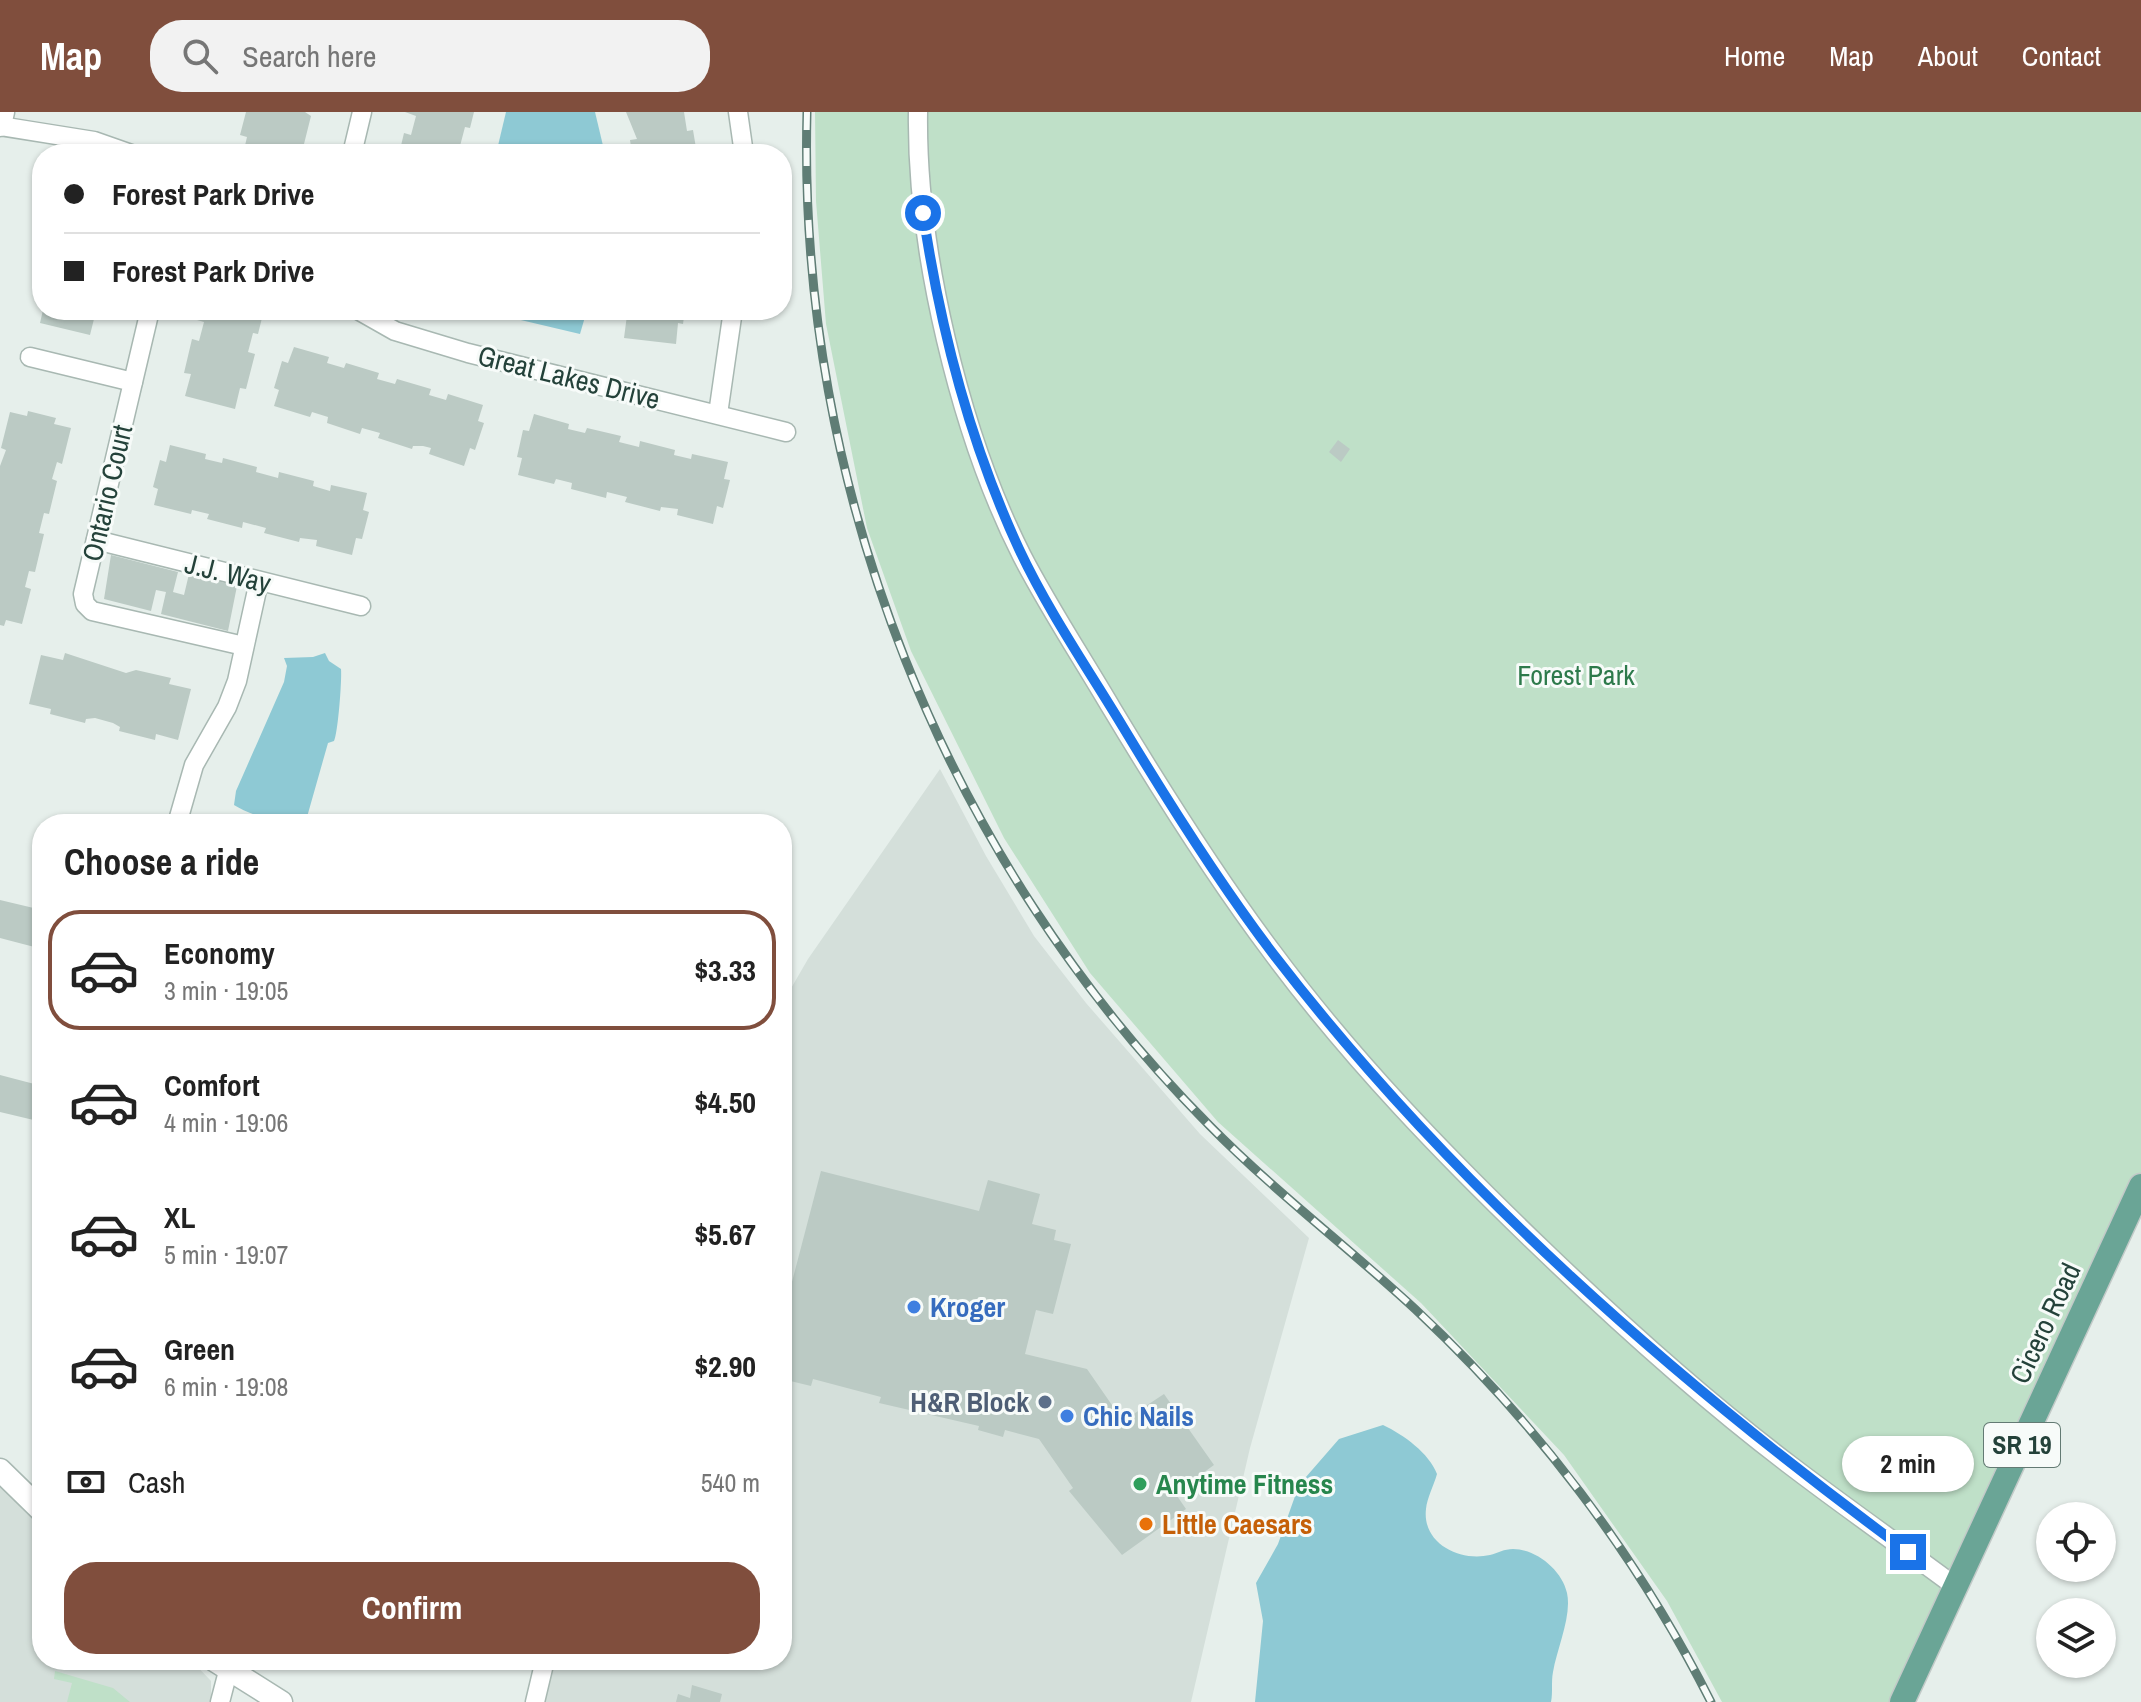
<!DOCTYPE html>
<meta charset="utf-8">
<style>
body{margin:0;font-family:"Archivo Narrow",sans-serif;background:#f2f2f2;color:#222;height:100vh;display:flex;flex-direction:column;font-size:30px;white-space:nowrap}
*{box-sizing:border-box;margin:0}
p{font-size:26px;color:#767676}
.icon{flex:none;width:44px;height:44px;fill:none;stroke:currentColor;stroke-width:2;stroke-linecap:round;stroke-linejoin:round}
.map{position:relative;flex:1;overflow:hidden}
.drawer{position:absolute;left:32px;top:702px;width:760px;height:856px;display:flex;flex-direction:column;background:#fff;border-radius:32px;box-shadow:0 2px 6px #0004}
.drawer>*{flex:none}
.banner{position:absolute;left:32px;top:32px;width:760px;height:176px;border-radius:32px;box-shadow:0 2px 6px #0004;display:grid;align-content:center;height:176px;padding:0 32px;background:#fff}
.buttons{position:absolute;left:2036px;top:1390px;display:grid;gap:16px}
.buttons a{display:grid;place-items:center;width:80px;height:80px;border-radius:50%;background:#fff;box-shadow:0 2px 6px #0004;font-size:40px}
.end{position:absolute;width:36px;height:36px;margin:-18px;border:10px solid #1a73e8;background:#fff;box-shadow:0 0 0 4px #fff}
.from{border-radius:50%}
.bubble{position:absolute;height:56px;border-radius:28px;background:#fff;box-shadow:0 2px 6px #0004;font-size:26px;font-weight:700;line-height:56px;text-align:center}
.banner b{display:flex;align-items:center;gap:28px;height:76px;font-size:30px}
.banner b+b{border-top:2px solid #e0e0e0}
.banner i{width:20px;height:20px;background:#222}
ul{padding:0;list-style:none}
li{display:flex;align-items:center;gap:24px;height:120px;margin:0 16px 12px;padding:0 16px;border:4px solid transparent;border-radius:32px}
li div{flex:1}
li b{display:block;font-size:30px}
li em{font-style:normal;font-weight:700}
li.on{border-color:#804e3d}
li>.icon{width:72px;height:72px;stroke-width:1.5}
h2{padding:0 32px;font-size:36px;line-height:96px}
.pay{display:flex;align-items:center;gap:20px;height:88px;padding:0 32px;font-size:30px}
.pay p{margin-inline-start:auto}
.cta{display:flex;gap:16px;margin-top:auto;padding:16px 32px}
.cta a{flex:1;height:92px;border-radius:32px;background:#804e3d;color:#fff;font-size:32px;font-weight:700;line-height:92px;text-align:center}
header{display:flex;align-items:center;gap:48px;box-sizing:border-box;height:112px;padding:0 40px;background:#804e3d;color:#fff}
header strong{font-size:38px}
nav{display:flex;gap:44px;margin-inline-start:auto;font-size:28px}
.search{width:560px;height:72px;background:#f2f2f2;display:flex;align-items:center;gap:20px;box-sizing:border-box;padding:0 28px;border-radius:32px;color:#767676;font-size:30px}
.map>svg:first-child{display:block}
</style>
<header>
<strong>Map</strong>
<div class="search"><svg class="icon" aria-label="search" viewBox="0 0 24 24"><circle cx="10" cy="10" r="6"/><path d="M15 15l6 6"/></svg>Search here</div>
<nav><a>Home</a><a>Map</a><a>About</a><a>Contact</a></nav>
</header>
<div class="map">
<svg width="2141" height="1590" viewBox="0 0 2141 1590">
<rect width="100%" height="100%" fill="#e6efeb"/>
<g fill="#d4dfda">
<polygon points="940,657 986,744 1034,824 1086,891 1200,1022 1309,1126 1250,1336 1191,1590 541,1590 550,1548 782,1548 782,892 808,847"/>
<polygon points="0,1375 42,1416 42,1548 191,1548 211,1569 211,1590 0,1590"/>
</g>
<g fill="#bfe0c8">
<polygon points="815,0 2141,0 2141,1064 1899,1590 1722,1590 1667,1489 1564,1343 1421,1191 1218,1010 1090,861 1004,726 911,539 867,416 826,212 816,89"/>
<polygon points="55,1559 113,1576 130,1590 67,1590 72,1571 54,1567"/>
</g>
<g fill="#8ec9d4">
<polygon points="506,0 595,0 605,42 496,42"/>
<polygon points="478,198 587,198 580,222"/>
<path d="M325,541L329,549L341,557C342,568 338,621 334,629L328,631L307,705C290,717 250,703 234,693L236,679L284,570L287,554L284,546L313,545Z"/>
<path d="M1383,1313C1404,1323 1429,1341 1437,1362C1434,1373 1427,1386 1426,1397C1422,1431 1459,1450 1490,1443C1498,1441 1504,1437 1513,1437C1536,1437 1562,1458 1567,1481C1572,1504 1557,1536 1553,1560C1551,1570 1553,1580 1551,1590H1255L1263,1509L1256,1471L1278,1432L1299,1373L1339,1327Z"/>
</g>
<g fill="#bbcac4">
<polygon points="246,0 305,0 311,4 302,40 243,42 247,25 240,23"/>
<polygon points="405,0 474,0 470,16 465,15 460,34 467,35 465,42 399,42 404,21 411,23 416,4"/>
<polygon points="626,0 684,0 687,19 693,18 697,42 632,42 630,28 637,27"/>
<polygon points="43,198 102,198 100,204 95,203 90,223 40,211"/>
<polygon points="199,198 264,198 258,222 253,221 248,240 255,242 246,277 240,276 235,297 185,284 191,262 184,261 192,227 199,229 204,210 197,208"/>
<polygon points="620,198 685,198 683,212 678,211 676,232 624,226 627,203 620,203"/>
<polygon points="294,235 329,245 327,251 344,256 346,251 379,261 377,267 395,272 397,267 431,277 429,283 446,288 448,282 483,293 478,309 484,311 475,338 470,336 464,354 429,342 431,336 423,334 413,334 412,337 378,326 380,321 362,316 360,322 327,311 328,305 312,300 310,305 274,294 279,278 274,276 282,249 288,251"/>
<polygon points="28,299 56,306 54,312 71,316 62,352 57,350 52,367 57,369 49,402 44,401 39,421 44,422 35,460 29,459 25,475 31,477 22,512 6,508 4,514 0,513 0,354 6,338 1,336 10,300 27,304"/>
<polygon points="534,302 569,312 568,317 585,321 587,316 621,324 619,330 639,335 640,329 675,338 674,343 691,347 692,342 728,350 724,367 730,368 723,396 717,394 713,412 677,403 678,397 661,395 660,399 625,390 627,385 607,380 606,386 571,377 572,371 556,367 554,372 518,363 522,346 517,345 523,318 529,319"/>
<polygon points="1338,328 1350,337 1341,350 1329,340"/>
<polygon points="170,333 206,342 205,347 222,351 223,346 257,355 256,360 278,366 279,360 314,369 313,374 330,379 331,373 367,381 363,398 369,400 362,427 356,426 352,443 316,434 317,428 300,426 299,430 264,421 266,416 243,410 242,416 207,407 209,402 192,398 191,402 154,393 158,377 153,375 160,348 166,350"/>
<polygon points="111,443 178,460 173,480 184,483 189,462 237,474 228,519 161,502 166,480 156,478 151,499 104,487"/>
<polygon points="65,541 126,561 136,558 171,566 169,572 191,577 178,628 156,622 155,628 119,619 120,615 113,611 95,606 86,607 85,611 50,602 51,597 29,592 41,543 63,548"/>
<polygon points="0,788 42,798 42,837 0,826"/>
<polygon points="0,963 42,974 42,1010 0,1000"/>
<polygon points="821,1059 979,1099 988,1068 1040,1082 1032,1112 1056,1118 1054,1128 1071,1132 1053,1202 1036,1198 1025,1242 1087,1257 1123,1309 1164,1282 1214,1353 1175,1381 1186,1397 1122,1443 1069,1379 1073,1376 1039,1327 1005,1318 1003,1325 978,1318 979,1314 879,1291 881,1285 813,1267 811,1274 782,1267 782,1187 787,1189"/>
<polygon points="692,1573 722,1582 720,1590 676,1590 678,1582 690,1586"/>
</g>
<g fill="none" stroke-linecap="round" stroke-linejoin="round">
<defs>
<g id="minor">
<polyline points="738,0 744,42"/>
<path d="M918,0C916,137 960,322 1022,444C1049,496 1082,546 1112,597C1162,680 1214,763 1272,840C1352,948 1446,1045 1543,1138C1621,1213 1703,1287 1790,1353C1845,1395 1901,1434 1956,1475"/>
<polyline points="0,14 94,29 131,42"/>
<polyline points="352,42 362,0"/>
<polyline points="150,198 83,482 85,492 92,499 244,534"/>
<polyline points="358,198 395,219 468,241 786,320"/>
<polyline points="30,245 133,270"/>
<polyline points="718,302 733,198"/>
<polyline points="96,428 361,494"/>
<polyline points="177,712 194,653 227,595 237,569 259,469"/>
<polyline points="220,1590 231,1548"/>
<polyline points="535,1590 545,1548"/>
</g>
<g id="tertiary">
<polyline points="0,13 3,0"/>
<polyline points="0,1358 42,1399"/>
<polyline points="214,1548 281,1590"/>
</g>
<polyline id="primary" points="1902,1590 2141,1074"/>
</defs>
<use href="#minor" stroke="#a8b8b2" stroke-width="21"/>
<use href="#tertiary" stroke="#a8b8b2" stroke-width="25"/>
<use href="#primary" stroke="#c2cac8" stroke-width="27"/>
<use href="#minor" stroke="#fff" stroke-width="18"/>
<use href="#tertiary" stroke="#fff" stroke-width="22"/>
<use href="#primary" stroke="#6aa596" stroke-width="24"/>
<defs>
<path id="rail" d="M807,0C797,375 945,748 1210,1014C1274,1079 1348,1135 1415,1197C1535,1309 1637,1443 1711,1590"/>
</defs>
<use href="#rail" stroke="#5f7d75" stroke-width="9"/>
<use href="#rail" stroke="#f7fbf9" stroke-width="6" stroke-dasharray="18" stroke-linecap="butt"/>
</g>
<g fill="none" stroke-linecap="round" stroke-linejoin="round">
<path stroke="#1a73e8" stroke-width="10" d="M923,101C940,216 970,331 1019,437C1048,499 1088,557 1123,615C1170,693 1219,771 1274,843C1453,1075 1674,1268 1908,1440"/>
</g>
<g fill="#3f7fe0" stroke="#f7fbf9" stroke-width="3">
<circle cx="914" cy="1195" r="8"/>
<circle cx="1067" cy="1304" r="8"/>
</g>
<circle fill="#5c6f8a" stroke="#f7fbf9" stroke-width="3" cx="1045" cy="1290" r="8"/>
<circle fill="#2e9e5b" stroke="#f7fbf9" stroke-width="3" cx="1140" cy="1372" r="8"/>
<circle fill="#e8710a" stroke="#f7fbf9" stroke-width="3" cx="1146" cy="1412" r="8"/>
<g text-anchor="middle" stroke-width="6" stroke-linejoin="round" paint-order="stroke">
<rect fill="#f7fbf9" stroke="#637a73" stroke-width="2" x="1984" y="1311" width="76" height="44" rx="6"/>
<g font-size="26" font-weight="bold" fill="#24423a">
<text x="2022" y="1342">SR 19</text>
</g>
<g font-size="28" fill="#24423a" stroke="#f7fbf9">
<text transform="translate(569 265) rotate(14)" y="10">Great Lakes Drive</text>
<text transform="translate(107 381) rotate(-77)" y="10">Ontario Court</text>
<text transform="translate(228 461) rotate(14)" y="10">J.J. Way</text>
<text transform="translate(2045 1211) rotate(-65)" y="10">Cicero Road</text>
</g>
<g font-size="28" fill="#2d7a4b" stroke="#f7fbf9">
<text x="1576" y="573">Forest Park</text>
</g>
<g font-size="28" font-weight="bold" fill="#366cbe" stroke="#f7fbf9" text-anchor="start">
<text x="930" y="1205">Kroger</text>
<text x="1083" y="1314">Chic Nails</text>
</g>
<g font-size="28" font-weight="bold" fill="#4e5e75" stroke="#f7fbf9" text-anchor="end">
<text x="1029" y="1300">H&amp;R Block</text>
</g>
<g font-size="28" font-weight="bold" fill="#27864d" stroke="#f7fbf9" text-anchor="start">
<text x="1156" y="1382">Anytime Fitness</text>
</g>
<g font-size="28" font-weight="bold" fill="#c56008" stroke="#f7fbf9" text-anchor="start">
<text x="1162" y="1422">Little Caesars</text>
</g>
</g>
</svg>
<div class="buttons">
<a><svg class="icon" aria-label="locate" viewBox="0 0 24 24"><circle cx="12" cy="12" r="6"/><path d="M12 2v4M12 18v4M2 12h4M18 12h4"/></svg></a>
<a><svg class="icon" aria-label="layers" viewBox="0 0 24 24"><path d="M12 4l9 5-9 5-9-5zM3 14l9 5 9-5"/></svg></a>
</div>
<i class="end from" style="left:923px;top:101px"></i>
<i class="end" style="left:1908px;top:1440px"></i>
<div class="bubble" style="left:1842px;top:1324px;width:132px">2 min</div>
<div class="banner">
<b><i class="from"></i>Forest Park Drive</b>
<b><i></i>Forest Park Drive</b>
</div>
<section class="drawer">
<h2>Choose a ride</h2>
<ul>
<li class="on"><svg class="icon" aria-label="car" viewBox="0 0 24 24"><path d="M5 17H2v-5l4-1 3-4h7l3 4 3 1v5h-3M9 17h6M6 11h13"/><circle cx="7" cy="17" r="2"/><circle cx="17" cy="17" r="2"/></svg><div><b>Economy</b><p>3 min · 19:05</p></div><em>$3.33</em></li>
<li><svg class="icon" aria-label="car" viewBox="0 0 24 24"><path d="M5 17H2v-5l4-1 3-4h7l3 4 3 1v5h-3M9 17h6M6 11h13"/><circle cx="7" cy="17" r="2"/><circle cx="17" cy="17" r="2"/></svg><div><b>Comfort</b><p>4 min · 19:06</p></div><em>$4.50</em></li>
<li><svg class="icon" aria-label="car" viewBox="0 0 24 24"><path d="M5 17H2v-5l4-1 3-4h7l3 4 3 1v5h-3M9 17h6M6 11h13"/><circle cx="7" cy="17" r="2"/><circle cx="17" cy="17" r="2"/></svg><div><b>XL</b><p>5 min · 19:07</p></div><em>$5.67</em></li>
<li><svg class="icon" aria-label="car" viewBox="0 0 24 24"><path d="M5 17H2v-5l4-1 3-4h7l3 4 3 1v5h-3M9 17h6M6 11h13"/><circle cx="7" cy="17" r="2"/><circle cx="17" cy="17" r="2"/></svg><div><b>Green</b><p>6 min · 19:08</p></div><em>$2.90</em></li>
</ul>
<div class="pay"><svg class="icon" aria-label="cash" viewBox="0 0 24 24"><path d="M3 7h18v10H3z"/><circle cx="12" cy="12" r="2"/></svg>Cash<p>540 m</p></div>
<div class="cta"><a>Confirm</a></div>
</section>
</div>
